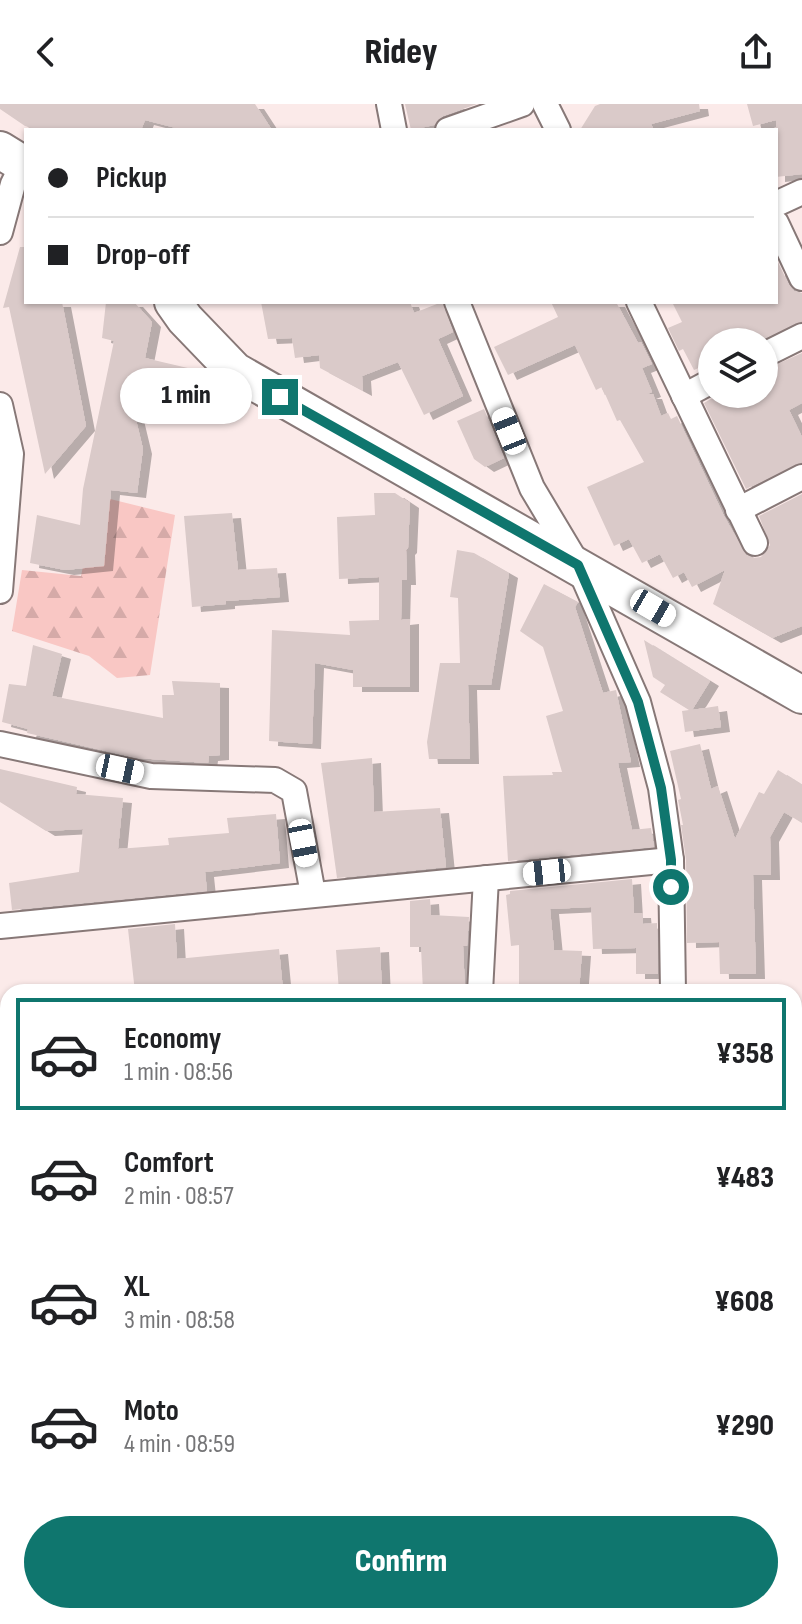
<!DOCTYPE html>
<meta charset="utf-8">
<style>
body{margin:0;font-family:"Sofia Sans Condensed",sans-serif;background:#f2f2f2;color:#202124;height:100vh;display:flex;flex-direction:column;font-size:30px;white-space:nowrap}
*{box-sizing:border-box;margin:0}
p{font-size:26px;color:#757577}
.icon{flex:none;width:44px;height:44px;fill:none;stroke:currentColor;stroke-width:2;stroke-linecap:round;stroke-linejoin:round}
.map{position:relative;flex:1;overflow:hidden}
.sheet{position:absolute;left:0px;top:880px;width:802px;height:640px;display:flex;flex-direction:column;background:#fff;border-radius:24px 24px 0 0;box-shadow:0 2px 6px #0004}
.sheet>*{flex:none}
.guide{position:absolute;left:24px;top:24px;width:754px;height:176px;border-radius:0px;box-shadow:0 2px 6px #0004;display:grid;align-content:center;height:176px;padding:0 24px;background:#fff}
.buttons{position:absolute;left:698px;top:224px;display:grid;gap:16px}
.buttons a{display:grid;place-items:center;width:80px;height:80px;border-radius:50%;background:#fff;box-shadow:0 2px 6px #0004;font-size:40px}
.end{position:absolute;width:36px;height:36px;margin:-18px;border:10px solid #0f766e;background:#fff;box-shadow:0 0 0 4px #fff}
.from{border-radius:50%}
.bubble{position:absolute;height:56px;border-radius:28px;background:#fff;box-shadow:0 2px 6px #0004;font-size:26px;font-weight:800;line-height:56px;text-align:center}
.car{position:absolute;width:24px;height:48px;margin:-24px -12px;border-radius:10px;box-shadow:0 0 6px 2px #0007;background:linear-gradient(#fff 24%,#345 0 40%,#fff 0 76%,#345 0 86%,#fff 0)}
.guide b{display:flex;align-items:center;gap:28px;height:76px;font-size:30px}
.guide b+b{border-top:2px solid #e0e0e0}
.guide i{width:20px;height:20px;background:#202124}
ul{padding:14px 0 0;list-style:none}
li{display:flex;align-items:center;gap:24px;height:112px;margin:0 16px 12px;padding:0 8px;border:4px solid transparent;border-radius:0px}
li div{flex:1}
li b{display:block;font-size:30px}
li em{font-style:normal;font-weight:800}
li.current{border-color:#0f766e}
li>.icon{width:72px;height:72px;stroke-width:1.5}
.cta{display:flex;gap:16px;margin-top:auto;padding:16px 24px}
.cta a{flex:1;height:92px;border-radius:48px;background:#0f766e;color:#fff;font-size:32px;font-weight:800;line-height:92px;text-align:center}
header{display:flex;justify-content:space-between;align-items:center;height:104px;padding:0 24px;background:#fff;font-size:36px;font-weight:800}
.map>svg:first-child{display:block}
</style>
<header><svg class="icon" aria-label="back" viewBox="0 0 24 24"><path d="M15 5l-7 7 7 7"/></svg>Ridey<svg class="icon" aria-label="share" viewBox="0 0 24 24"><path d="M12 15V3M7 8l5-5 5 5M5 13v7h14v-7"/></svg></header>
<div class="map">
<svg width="802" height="1520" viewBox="0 0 802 1520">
<defs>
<pattern id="forest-firs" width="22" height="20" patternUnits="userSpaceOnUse" patternTransform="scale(2)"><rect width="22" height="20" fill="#f9c7c4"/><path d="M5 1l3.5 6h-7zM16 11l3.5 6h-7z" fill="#d5aaa8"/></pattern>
<filter id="shadow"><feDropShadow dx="9" dy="5" stdDeviation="0" flood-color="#0004"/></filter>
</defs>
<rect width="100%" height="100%" fill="#fbeae9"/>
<polygon fill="url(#forest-firs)" points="98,392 175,411 150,571 117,574 89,552 12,527 22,466 81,472"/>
<g fill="#dacac9" filter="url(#shadow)">
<polygon points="0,0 255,0 272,26 184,26 145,16 141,26 41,26 25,22 0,5"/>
<polygon points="405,0 477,0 443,12 434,21 411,26"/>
<polygon points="600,0 699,0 700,7 651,20 654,26 580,26 595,2"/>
<polygon points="747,0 802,0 802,70 776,73 776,16 753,22"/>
<polygon points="20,143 26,143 26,198 62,198 86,322 45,370 9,203 3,204"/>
<polygon points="776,154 789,181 794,187 802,189 802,217 757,238 712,238 712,258 694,266 683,245 679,247 668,224 682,218 672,198 776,198"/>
<polygon points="106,198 134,198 152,218 145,254 192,265 206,282 232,292 228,311 130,291 143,345 137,389 111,386 104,462 65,466 30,459 37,411 80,421 83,385 114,237 102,234"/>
<polygon points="261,198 410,198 414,209 442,198 453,228 438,235 463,292 424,311 398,258 362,272 363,287 320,264 319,251 295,254 292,234 268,235"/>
<polygon points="551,198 616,198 638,239 641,238 652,260 642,264 652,288 647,290 653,290 661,312 668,309 671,315 677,312 724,412 746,451 753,454 761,453 770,441 759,412 802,390 802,522 772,534 713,500 725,466 692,483 684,468 673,474 660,450 642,459 629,435 614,442 587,383 644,358 620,316 617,317 602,283 596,286 575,241 508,271 494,243 558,213"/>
<polygon points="802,249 802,299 789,306 802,333 802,358 746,385 704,299 719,290 764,290 764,266"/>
<polygon points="484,305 504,354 485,363 474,355 457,317"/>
<polygon points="374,389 395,389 410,399 408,444 406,446 407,476 402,476 401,516 410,515 410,583 353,583 353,566 315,559 312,640 269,637 272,526 350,531 349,517 379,516 379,473 339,475 337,413 375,411"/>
<polygon points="232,409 238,466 277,464 280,493 226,497 226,500 192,503 184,412"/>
<polygon points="457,446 474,449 509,469 491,581 468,581 470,655 429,655 427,638 440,559 460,559 458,494 450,493"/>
<polygon points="544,480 578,498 575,503 603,589 616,586 631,658 618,659 632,726 651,724 654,743 508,757 503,672 553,671 552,668 562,668 546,612 563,607 543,543 520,527"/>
<polygon points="644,536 710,577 692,606 718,602 721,623 685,628 682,607 689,606 660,588 665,581 653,573"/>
<polygon points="33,541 62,550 52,592 163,614 162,591 174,591 172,577 220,579 220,651 209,652 208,659 137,654 27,629 28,625 2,618 9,580 26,582"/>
<polygon points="700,640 711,685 718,682 735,735 759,688 764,690 778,666 802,681 802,719 784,708 770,733 771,771 753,771 756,870 720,870 719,838 687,839 686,756 681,721 683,721 678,696 681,695 670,647"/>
<polygon points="372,654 374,708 440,704 446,763 337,774 321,659"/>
<polygon points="0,665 77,683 76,690 123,694 118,745 169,741 168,734 229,729 227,714 276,710 280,759 205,768 207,787 12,806 9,779 79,768 83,725 46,727 0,698"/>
<polygon points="632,775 634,809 642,809 643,820 657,819 658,870 636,870 636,844 593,845 591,803 550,805 554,846 582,847 579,888 519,888 519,841 511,842 506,791 510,790 510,787"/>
<polygon points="430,795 431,811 469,813 467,842 463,842 465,886 423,888 421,843 410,843 410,797"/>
<polygon points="175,820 177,855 279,845 283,886 265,888 135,888 128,825"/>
<polygon points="380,843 382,888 339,888 336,846"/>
</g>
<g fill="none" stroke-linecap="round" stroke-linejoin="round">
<defs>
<g id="street">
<polyline points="389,0 394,26"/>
<polyline points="545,0 558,26"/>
<polyline points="448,26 522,0"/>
<polyline points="776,100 802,88"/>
<polyline points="776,119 802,174"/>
<polyline points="0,128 13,80 23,60"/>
<polyline points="457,198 532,384 578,461 638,598 661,684 671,756 673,888"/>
<polyline points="639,198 755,439"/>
<polyline points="764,251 802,232"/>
<polyline points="684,292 712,277"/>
<polyline points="0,301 11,350 0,487"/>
<polyline points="738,406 802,373"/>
<polyline points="0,640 151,672 275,676 294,687 313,790"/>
<polyline points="0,822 671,756"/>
<polyline points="480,888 486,774"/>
<polyline points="794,1471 802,1468"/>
<polyline points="786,1512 788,1520"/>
<polyline points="443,1520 450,1512"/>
</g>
<g id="secondary">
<polyline points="0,46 26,62"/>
<polyline points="173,198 185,215 235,267 802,591"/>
</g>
</defs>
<use href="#street" stroke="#877877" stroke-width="28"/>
<use href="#secondary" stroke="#877877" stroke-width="40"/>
<use href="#street" stroke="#fff" stroke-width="24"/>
<use href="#secondary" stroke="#fff" stroke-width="36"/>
</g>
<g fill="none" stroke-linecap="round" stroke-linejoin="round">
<polyline stroke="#0f766e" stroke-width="10" points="280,293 578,461 638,598 661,684 671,756 671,783"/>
</g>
</svg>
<div class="buttons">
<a><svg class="icon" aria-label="layers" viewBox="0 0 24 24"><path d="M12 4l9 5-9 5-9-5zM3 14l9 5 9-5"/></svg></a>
</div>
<i class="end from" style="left:671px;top:783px"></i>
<i class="end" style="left:280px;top:293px"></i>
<div class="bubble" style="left:120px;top:264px;width:132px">1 min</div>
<i class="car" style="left:509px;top:327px;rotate:338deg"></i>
<i class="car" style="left:653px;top:504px;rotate:120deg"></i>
<i class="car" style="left:120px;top:665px;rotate:102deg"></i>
<i class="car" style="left:303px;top:739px;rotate:169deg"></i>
<i class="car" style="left:547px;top:768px;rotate:264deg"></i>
<div class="guide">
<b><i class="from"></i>Pickup</b>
<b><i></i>Drop-off</b>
</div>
<section class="sheet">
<ul>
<li class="current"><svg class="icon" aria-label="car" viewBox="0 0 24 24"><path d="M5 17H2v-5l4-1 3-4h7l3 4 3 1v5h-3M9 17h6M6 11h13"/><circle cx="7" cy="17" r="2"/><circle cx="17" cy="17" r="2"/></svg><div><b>Economy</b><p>1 min · 08:56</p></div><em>¥358</em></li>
<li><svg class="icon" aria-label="car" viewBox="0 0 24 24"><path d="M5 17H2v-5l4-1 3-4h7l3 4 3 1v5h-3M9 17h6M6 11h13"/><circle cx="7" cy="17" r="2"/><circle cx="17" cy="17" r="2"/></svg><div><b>Comfort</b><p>2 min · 08:57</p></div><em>¥483</em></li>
<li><svg class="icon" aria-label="car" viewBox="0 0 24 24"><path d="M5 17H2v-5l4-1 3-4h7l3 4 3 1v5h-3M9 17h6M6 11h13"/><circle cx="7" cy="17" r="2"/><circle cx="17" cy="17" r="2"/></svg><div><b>XL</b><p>3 min · 08:58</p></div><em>¥608</em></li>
<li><svg class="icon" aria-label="car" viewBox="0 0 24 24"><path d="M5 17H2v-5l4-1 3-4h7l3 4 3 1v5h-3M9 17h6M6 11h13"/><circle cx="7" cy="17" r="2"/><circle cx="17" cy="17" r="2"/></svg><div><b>Moto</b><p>4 min · 08:59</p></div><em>¥290</em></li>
</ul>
<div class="cta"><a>Confirm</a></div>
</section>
</div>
